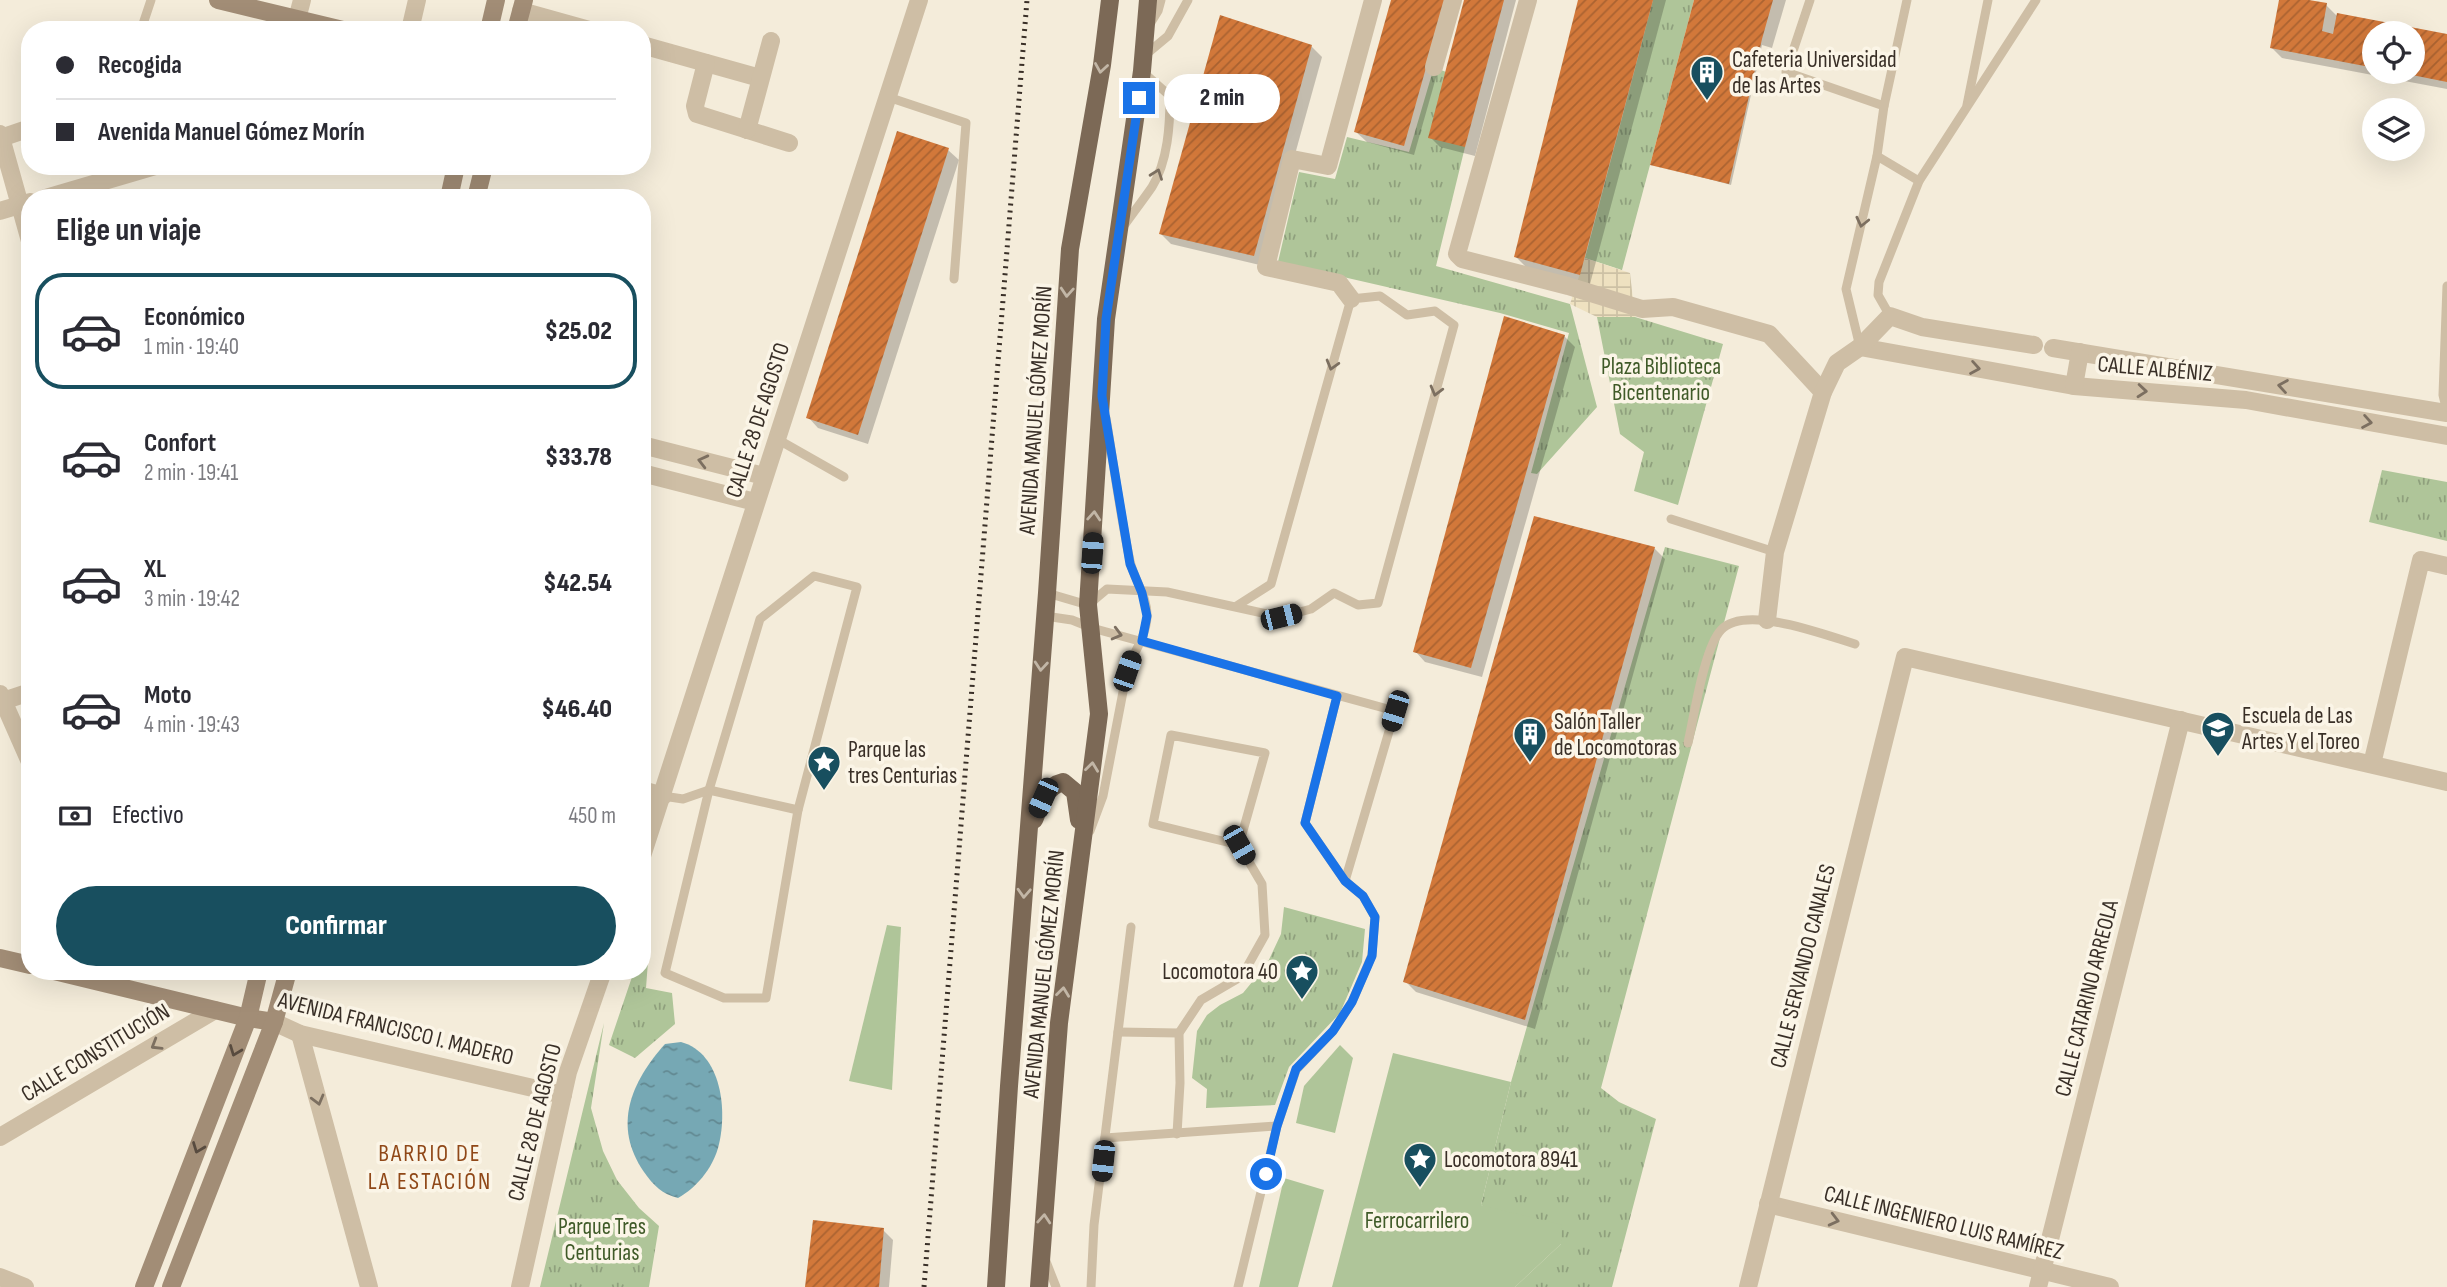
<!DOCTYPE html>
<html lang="es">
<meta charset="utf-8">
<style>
body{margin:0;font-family:"Sofia Sans Condensed",sans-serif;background:#f7f7f7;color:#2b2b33;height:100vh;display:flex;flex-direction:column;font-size:26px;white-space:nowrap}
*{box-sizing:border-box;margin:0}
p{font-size:23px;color:#7c7c81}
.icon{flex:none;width:38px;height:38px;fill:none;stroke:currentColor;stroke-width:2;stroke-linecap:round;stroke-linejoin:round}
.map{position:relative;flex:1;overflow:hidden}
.drawer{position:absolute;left:21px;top:189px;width:630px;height:791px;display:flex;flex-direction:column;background:#fff;border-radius:28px;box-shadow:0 7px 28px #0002}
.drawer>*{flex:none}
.guide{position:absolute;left:21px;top:21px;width:630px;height:154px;border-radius:28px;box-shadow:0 7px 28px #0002;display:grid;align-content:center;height:154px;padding:0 35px;background:#fff}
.fabs{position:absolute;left:2362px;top:21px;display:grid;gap:14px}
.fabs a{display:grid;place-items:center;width:63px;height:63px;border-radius:50%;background:#fff;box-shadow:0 7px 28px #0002;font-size:35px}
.end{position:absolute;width:32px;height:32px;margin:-16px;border:9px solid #1a73e8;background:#fff;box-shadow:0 0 0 4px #fff}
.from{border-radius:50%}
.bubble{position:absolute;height:49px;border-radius:24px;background:#fff;box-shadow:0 7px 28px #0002;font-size:23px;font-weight:800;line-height:49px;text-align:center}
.car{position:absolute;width:21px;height:42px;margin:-21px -10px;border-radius:9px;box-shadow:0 0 5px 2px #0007;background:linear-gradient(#222 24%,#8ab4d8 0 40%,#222 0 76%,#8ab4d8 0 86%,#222 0)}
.guide b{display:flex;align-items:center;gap:24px;height:66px;font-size:26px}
.guide b+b{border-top:2px solid #e1e1e2}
.guide i{width:18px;height:18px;background:#2b2b33}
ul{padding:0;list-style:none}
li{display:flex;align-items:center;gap:21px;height:116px;margin:0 14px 10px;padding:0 21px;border:4px solid transparent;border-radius:28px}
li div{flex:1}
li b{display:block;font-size:26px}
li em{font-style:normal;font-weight:800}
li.current{border-color:#184f5f}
li>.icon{width:63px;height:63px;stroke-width:1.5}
h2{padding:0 35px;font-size:32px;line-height:84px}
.pay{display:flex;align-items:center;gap:18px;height:77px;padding:0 35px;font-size:26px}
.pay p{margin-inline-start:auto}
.cta{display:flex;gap:14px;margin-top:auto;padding:14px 35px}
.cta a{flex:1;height:80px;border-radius:42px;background:#184f5f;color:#fff;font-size:28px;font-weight:800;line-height:80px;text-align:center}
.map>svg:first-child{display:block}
</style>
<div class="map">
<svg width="2447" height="1287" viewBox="0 0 2447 1287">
<defs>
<pattern id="grass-tufts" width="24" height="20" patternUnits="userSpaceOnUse" patternTransform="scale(1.75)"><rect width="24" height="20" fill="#afc599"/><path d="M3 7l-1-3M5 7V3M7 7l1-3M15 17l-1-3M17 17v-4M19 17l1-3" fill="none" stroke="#8fa07d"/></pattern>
<pattern id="plaza-grid" width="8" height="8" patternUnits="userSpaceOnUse" patternTransform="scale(1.75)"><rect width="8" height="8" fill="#eee1c0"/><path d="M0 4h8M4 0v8" fill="none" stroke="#cdc1a5"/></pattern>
<pattern id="water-ripples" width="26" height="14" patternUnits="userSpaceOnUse" patternTransform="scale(1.75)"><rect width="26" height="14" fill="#76a8b4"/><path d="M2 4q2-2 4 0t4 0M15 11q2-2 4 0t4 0" fill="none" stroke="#628992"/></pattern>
<pattern id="building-hatch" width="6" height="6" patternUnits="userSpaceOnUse" patternTransform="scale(1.75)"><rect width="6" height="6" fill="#d2783a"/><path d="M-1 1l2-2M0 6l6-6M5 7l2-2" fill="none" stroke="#ab6331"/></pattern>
</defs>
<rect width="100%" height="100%" fill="#f4ecda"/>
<g fill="url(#grass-tufts)">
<polygon points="1653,0 1694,0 1622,270 1585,258"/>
<polygon points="1434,67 1446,72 1465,147 1436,266 1570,304 1597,407 1537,474 1531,473 1569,333 1500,313 1278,262 1299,172 1335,179 1347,137 1409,152"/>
<polygon points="1597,317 1635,317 1723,344 1678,505 1634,491 1644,452 1620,434"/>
<polygon points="2382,470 2447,482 2447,541 2369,522"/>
<polygon points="1665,547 1739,566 1601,1088 1619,1102 1656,1119 1612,1287 1515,1287 1561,1244 1481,1205 1511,1082"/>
<polygon points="1284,907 1365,929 1362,962 1340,1013 1289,1067 1275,1105 1206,1108 1207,1089 1192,1078 1197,1031 1207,1015 1220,1005 1243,993 1267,964 1281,934"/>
<polygon points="651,922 646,988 672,993 675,1024 635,1058 609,1045 634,971 642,971 642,947"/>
<polygon points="604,1023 591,1108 603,1151 617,1180 639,1208 659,1226 649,1287 540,1287"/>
</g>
<g fill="#afc599">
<polygon points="887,925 901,927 892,1090 849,1081"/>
<polygon points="1340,1045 1353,1058 1335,1133 1296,1123 1304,1086"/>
<polygon points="1393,1053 1511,1082 1481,1205 1562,1225 1561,1244 1515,1287 1332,1287"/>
<polygon points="1284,1178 1324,1190 1298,1287 1259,1287"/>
</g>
<polygon fill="url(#plaza-grid)" points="1585,258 1630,273 1635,317 1597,317 1570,304"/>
<path fill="url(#water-ripples)" d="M681,1042C722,1053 728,1112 718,1148C712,1169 696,1188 678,1198C662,1194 654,1186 644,1172C612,1126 631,1082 665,1044Z"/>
<g fill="#0003" fill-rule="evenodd">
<polygon points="1393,0 1458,0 1414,155 1367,142 1356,132"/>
<polygon points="1466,0 1516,0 1475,156 1440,147 1430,137"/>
<polygon points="1580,0 1666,0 1590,284 1526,267 1515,256"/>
<polygon points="1696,0 1786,0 1772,48 1762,45 1731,185 1652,164"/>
<path d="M2280,0H2300L2326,5L2338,17L2447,36V89L2282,58L2272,48ZM2375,33H2413V72H2375Z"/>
<polygon points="1311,46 1322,57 1264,266 1171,244 1161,234"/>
<polygon points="948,150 959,160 868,444 818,428 808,417"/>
<polygon points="1564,336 1575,347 1482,677 1425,662 1415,651"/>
<polygon points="1654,548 1665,559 1535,1029 1416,992 1405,981"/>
<polygon points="883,1230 893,1240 889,1287 806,1287"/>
</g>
<g fill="url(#building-hatch)">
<polygon points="1391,0 1445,0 1404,146 1354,132"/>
<polygon points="1464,0 1504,0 1465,147 1428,138"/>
<polygon points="1578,0 1653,0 1580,275 1514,257"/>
<polygon points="1694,0 1773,0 1762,39 1729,184 1650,165"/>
<polygon points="2279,0 2309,0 2327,3 2322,31 2333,34 2337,13 2447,34 2447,82 2402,73 2413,72 2413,33 2375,33 2375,68 2270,48"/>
<polygon points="1220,15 1312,45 1254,256 1159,234"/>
<polygon points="897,131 949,148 858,435 806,418"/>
<polygon points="1504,316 1565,335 1471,668 1413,652"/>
<polygon points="1534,516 1655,547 1525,1020 1403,982"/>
<polygon points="813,1220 884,1228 879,1287 805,1287"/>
</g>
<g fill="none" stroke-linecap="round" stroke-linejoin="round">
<g stroke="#cebea5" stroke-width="9">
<polyline points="1810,0 1786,72 1884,106"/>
<polyline points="1150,24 1158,11 1161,0"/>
<polyline points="141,30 151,0"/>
<polyline points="1144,56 1168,36 1188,0"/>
<polyline points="888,97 966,123 954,279"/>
<polyline points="1967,105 1988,0"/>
<polyline points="1877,156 1919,181"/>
<path d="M1123,227C1133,213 1143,200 1152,187C1168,161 1170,125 1170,96L1143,72"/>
<polyline points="2447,286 2443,395 2447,412"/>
<polyline points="1890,316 1878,295 1879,282 1919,181 2036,0"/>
<polyline points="1860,347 1846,289 1877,156 1884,106 1907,0"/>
<polyline points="777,439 844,477"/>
<polyline points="1671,519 1775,552"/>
<polygon points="814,576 857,587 798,810 766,998 724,998 665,973 709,790 760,619"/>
<polyline points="1047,593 1088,605 1107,589 1167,592 1281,617 1311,609 1334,593 1358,605 1378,603 1454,325 1435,311 1407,315 1380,296 1351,299 1271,584 1235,607"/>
<polyline points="1045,616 1072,620 1092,628 1395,711 1345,881"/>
<path d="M1688,743C1694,717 1704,648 1721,630C1745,604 1825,635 1855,644"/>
<polyline points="663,796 683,799 709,790 798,810"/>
<path d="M1090,831L1103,796L1127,671C1133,653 1146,637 1147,617C1148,597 1134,580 1130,561C1120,514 1114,466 1106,418"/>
<polyline points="1118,1032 1179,1033"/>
<polyline points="1177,1134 1180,1083 1179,1033 1201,1000 1242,976 1265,935 1262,884 1239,845 1265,753 1171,735 1153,824 1239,845"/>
<polyline points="1105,1138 1277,1126"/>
<polyline points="1045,1259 1056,1287"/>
<polyline points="1091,1287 1094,1225 1131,927"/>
<polyline points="1238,1287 1277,1126 1296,1070 1333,1031 1352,1002 1372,955 1375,917 1363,896 1345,881 1305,823 1337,696"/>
</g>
<g stroke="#cebea5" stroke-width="18">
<polyline points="1528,0 1457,254 1462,259 1568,286 1642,309 1673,307 1769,334 1823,392"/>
<polyline points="521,11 589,30"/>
<polyline points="297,19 302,0"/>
<polyline points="410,30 417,0"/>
<polyline points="642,45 760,78"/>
<polyline points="706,63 695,106 697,114 789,143"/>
<polyline points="1434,67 1453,0"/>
<polyline points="747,130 771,41"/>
<polyline points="0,134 30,241"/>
<polyline points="1,138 30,128"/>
<polyline points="46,198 155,166"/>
<polyline points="0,211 30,202"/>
<polyline points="1351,299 1339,283 1266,267 1292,159 1328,166 1373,0"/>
<polyline points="1860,347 2074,386 2246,400 2447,436"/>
<polyline points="2053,348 2447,413"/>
<polyline points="2074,386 2080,352"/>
<polyline points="642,445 764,476"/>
<polyline points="642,473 755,502"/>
<polyline points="1767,620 1775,552 1823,392 1837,363 1860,347 1890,316 1922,327 2034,345"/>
<polyline points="0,694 30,762"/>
<polyline points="3,701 30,692"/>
<polyline points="2372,764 2421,560 2447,566"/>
<polyline points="642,790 663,796"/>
<polyline points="642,856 919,0"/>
<polyline points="274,1022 300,1034 563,1095"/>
<polyline points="300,1034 369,1287"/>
<polyline points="0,1137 215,1010"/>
<polyline points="1768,1204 2110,1287"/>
<polyline points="0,1277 25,1287"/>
<polyline points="520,1287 568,1072 603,971"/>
<polyline points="1748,1287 1905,657 2447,782"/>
<polyline points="2038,1287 2181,720"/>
</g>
<g stroke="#a28d76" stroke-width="18">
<polyline points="218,0 343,30"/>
<polyline points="489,30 496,0"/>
<polyline points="516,30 524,0"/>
<polyline points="449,198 456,166"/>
<polyline points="476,198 484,166"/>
<polyline points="0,958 30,965"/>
<polyline points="54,971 248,1018 274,1022"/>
<polyline points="144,1287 248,1018 259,971"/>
<polyline points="171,1287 274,1022 288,971"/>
</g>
<g stroke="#7c6956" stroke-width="18">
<path d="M1034,820C1040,805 1046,786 1063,782L1075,792L1079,820"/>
<polyline points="996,1287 1009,1086 1047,593 1070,249 1102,65 1110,0"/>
<polyline points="1039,1287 1059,1023 1099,714 1088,605 1106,319 1142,71 1148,0"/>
</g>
<polyline stroke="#392f27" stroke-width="5" stroke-dasharray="2 5" stroke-linecap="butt" points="924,1287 1027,0"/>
</g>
<defs><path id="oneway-chevron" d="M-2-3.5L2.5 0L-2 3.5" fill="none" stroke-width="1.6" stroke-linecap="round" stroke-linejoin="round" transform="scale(1.75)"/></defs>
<g stroke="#c2b6a6">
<use href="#oneway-chevron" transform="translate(1101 68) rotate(99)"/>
<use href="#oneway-chevron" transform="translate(1067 292) rotate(94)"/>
<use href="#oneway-chevron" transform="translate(1094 516) rotate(-86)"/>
<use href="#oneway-chevron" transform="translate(1041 666) rotate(95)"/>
<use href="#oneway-chevron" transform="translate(1092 767) rotate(-83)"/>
<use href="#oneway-chevron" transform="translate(1024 893) rotate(93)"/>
<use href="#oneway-chevron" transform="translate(1063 992) rotate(-83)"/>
<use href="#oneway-chevron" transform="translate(1044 1219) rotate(-86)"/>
</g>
<g stroke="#7c6f60">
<use href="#oneway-chevron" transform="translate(1157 174) rotate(-70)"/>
<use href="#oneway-chevron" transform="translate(1862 222) rotate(103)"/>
<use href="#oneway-chevron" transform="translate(1332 365) rotate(106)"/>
<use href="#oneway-chevron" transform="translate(1975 368) rotate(10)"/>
<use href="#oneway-chevron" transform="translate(2283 386) rotate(-171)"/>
<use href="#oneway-chevron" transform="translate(1436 391) rotate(105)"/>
<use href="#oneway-chevron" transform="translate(2142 391) rotate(5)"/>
<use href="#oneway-chevron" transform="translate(2367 422) rotate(10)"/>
<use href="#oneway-chevron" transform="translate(703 461) rotate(-166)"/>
<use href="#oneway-chevron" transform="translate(1117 634) rotate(15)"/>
<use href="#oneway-chevron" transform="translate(156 1045) rotate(149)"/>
<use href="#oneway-chevron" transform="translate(318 1100) rotate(75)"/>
<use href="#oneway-chevron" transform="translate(1834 1220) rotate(14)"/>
</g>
<g stroke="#584b3f">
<use href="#oneway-chevron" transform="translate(235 1051) rotate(111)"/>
<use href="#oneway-chevron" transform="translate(198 1148) rotate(111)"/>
</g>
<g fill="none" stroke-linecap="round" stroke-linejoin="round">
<polyline stroke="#1a73e8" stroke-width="9" points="1139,98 1106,319 1102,396 1130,564 1142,593 1147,616 1142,641 1337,696 1305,823 1345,881 1363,896 1375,917 1372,956 1352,1002 1333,1031 1296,1069 1277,1126 1266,1174"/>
</g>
<defs>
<symbol id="building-pin" viewBox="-11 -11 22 30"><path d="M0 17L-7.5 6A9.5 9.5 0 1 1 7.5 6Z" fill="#184f5f" stroke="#fbf5e7"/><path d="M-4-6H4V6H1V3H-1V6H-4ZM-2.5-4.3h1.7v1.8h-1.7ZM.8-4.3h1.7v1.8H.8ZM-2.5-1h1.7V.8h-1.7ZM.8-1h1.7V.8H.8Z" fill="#fff"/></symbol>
<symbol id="school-pin" viewBox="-11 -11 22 30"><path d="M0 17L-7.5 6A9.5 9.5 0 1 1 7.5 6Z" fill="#184f5f" stroke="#fbf5e7"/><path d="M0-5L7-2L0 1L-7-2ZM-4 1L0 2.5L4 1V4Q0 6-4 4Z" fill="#fff"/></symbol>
<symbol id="sight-pin" viewBox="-11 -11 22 30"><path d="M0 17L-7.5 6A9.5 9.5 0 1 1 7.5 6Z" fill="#184f5f" stroke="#fbf5e7"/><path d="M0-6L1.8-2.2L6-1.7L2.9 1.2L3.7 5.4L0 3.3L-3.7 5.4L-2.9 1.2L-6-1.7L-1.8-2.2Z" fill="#fff"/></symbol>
</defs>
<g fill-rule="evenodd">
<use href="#building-pin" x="1688" y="53" width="38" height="52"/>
<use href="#school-pin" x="2199" y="709" width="38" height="52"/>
<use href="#building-pin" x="1511" y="715" width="38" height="52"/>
<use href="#sight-pin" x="805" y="743" width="38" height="52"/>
<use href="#sight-pin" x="1283" y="952" width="38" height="52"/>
<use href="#sight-pin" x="1401" y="1140" width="38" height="52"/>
</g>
<g text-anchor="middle" stroke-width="7" stroke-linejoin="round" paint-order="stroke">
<g font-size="23" fill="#392f27" stroke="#fbf5e7" text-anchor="start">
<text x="1732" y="67">Cafeteria Universidad<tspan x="1732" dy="26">de las Artes</tspan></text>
<text x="2242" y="723">Escuela de Las<tspan x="2242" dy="26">Artes Y el Toreo</tspan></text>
<text x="1554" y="729">Salón Taller<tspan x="1554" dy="26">de Locomotoras</tspan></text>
<text x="848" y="757">Parque las<tspan x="848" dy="26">tres Centurias</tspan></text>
<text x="1278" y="979" text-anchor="end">Locomotora 40</text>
<text x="1444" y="1167">Locomotora 8941</text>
</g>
<g font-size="23" fill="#3f5a28" stroke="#fbf5e7">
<text x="1661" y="374">Plaza Biblioteca<tspan x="1661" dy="26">Bicentenario</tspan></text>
<text x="1417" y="1228">Ferrocarrilero</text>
<text x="602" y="1234">Parque Tres<tspan x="602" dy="26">Centurias</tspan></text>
</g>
<g font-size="23" fill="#392f27" stroke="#fbf5e7">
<text transform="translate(2155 368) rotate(5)" y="8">CALLE ALBÉNIZ</text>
<text transform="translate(1035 410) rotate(-86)" y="8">AVENIDA MANUEL GÓMEZ MORÍN</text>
<text transform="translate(757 420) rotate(-72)" y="8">CALLE 28 DE AGOSTO</text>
<text transform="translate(1802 966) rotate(-76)" y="8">CALLE SERVANDO CANALES</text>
<text transform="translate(1043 974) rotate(-84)" y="8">AVENIDA MANUEL GÓMEZ MORÍN</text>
<text transform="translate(2086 998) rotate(-76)" y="8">CALLE CATARINO ARREOLA</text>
<text transform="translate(396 1028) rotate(14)" y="8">AVENIDA FRANCISCO I. MADERO</text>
<text transform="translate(95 1052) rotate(-31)" y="8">CALLE CONSTITUCIÓN</text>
<text transform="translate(534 1122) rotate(-76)" y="8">CALLE 28 DE AGOSTO</text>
<text transform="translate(1944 1222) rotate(14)" y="8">CALLE INGENIERO LUIS RAMÍREZ</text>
</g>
<g font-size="24" letter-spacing="2" fill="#904818" stroke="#fbf5e7">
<text x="430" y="1161">BARRIO DE<tspan x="430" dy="28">LA ESTACIÓN</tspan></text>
</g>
</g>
</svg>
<div class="fabs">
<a><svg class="icon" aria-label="locate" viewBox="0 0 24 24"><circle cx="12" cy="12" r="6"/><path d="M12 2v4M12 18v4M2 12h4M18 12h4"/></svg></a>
<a><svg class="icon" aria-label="layers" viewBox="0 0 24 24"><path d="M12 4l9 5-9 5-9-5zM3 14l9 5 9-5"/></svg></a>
</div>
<i class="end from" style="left:1266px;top:1174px"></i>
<i class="end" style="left:1139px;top:98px"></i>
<div class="bubble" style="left:1164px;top:74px;width:116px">2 min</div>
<i class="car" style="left:1092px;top:553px;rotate:4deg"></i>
<i class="car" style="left:1281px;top:617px;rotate:76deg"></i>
<i class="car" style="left:1127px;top:671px;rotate:19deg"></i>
<i class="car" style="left:1395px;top:711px;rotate:197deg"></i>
<i class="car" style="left:1043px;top:798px;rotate:204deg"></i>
<i class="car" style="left:1239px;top:845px;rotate:150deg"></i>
<i class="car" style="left:1103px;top:1161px;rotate:186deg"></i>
<div class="guide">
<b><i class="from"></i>Recogida</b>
<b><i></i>Avenida Manuel Gómez Morín</b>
</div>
<section class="drawer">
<h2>Elige un viaje</h2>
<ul>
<li class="current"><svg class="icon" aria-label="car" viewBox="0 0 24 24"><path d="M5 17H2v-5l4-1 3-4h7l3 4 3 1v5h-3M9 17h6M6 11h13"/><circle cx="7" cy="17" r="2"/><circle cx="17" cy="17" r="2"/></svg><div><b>Económico</b><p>1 min · 19:40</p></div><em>$25.02</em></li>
<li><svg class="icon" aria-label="car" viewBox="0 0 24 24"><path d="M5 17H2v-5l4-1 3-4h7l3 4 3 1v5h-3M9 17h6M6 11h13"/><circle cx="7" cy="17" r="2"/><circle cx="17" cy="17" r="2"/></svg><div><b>Confort</b><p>2 min · 19:41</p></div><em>$33.78</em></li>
<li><svg class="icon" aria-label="car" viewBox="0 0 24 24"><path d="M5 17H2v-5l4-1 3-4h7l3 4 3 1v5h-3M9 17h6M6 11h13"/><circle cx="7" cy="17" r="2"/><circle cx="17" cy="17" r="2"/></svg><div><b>XL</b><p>3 min · 19:42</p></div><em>$42.54</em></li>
<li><svg class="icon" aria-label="car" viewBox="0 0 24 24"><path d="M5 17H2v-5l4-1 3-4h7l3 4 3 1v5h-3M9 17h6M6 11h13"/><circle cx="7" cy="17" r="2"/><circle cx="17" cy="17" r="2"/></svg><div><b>Moto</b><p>4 min · 19:43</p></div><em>$46.40</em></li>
</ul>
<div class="pay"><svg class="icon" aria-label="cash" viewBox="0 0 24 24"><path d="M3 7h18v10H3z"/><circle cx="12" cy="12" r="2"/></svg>Efectivo<p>450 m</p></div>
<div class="cta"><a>Confirmar</a></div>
</section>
</div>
